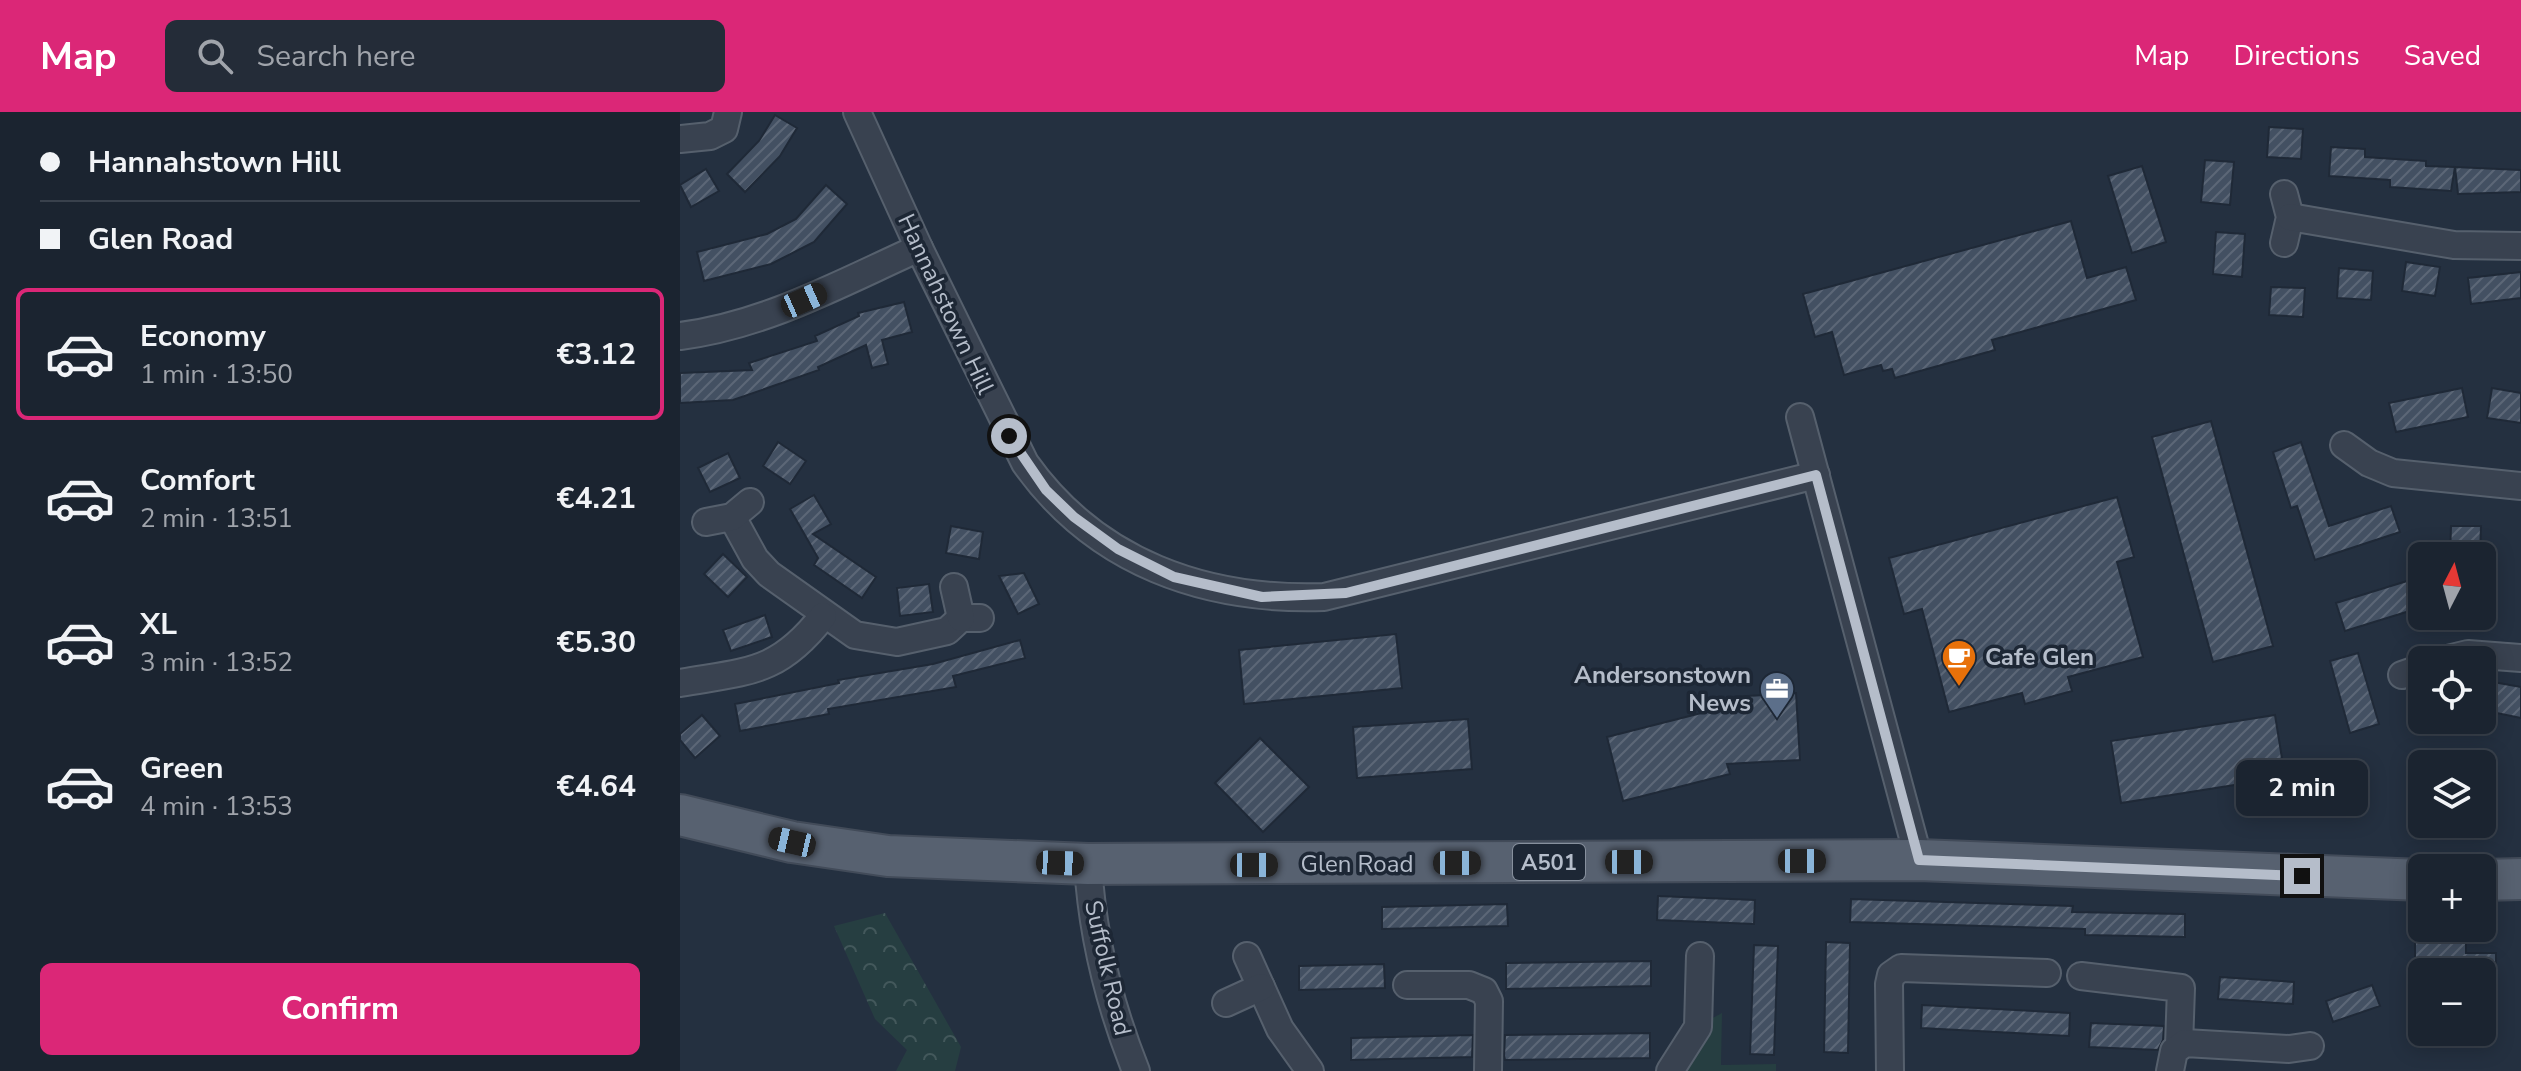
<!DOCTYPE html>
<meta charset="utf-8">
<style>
body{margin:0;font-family:"Nunito Sans",sans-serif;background:#242c38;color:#f1f3f6;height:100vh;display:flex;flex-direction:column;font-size:30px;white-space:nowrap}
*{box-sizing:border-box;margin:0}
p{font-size:26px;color:#a0a4ab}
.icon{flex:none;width:44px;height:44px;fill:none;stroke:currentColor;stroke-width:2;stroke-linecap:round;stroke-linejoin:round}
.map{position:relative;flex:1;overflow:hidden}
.sheet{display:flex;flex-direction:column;background:#1b2430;width:680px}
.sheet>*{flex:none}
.banner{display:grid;align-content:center;height:176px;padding:0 40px;background:#1b2430}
.needle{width:52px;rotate:6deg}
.tools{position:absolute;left:1728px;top:430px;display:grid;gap:16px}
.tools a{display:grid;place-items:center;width:88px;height:88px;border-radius:12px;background:#1b2430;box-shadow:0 4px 20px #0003,0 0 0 2px #39414c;font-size:40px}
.end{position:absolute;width:36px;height:36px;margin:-18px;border:10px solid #b5bdca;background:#111;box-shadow:0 0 0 4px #111}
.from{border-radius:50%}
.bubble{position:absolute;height:56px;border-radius:12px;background:#1b2430;box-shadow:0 4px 20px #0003,0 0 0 2px #39414c;font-size:26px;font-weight:700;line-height:56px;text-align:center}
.car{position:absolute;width:24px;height:48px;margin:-24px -12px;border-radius:10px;box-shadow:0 0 6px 2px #0007;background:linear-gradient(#222 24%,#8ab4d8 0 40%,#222 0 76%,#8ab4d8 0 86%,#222 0)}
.banner b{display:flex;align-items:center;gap:28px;height:76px;font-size:30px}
.banner b+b{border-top:2px solid #39414c}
.banner i{width:20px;height:20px;background:#f1f3f6}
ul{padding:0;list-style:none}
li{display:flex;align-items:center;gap:24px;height:132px;margin:0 16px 12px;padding:0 24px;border:4px solid transparent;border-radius:12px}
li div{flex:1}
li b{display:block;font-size:30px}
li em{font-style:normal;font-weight:700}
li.selected{border-color:#db2777}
li>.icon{width:72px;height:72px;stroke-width:1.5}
.cta{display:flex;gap:16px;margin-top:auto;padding:16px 40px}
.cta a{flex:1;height:92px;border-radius:12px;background:#db2777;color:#fff;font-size:32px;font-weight:700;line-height:92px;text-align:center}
header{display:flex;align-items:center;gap:48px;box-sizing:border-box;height:112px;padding:0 40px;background:#db2777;color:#fff}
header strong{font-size:38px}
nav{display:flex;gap:44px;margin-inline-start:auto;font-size:28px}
.search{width:560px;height:72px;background:#242c38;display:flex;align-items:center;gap:20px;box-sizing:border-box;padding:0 28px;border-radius:12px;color:#a0a4ab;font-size:30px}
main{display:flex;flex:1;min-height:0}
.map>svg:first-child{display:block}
</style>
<header>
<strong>Map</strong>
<div class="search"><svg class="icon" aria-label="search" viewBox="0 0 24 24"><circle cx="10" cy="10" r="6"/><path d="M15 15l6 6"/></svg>Search here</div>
<nav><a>Map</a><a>Directions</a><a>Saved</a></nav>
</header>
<main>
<section class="sheet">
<div class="banner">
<b><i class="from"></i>Hannahstown Hill</b>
<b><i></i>Glen Road</b>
</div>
<ul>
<li class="selected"><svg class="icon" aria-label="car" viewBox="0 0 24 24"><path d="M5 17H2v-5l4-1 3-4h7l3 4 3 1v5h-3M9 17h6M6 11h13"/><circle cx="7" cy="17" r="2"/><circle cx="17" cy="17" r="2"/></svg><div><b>Economy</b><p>1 min · 13:50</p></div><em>€3.12</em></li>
<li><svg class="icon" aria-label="car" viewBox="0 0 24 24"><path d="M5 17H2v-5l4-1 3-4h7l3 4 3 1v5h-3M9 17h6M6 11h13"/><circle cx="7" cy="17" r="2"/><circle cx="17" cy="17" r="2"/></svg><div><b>Comfort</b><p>2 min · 13:51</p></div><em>€4.21</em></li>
<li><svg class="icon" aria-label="car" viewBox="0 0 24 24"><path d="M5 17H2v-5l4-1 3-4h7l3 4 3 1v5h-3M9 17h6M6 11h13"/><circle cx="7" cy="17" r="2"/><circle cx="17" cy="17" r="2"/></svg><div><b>XL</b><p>3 min · 13:52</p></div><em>€5.30</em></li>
<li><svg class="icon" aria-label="car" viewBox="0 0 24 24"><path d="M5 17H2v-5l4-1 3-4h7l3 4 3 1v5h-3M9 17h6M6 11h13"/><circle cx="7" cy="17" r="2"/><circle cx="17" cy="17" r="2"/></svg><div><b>Green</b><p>4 min · 13:53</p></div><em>€4.64</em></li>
</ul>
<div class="cta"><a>Confirm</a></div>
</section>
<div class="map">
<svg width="1841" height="959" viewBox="0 0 1841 959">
<defs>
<pattern id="forest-crowns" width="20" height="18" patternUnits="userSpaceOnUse" patternTransform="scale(2)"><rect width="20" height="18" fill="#263e41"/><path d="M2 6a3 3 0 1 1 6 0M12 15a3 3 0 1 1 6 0" fill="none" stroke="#43585b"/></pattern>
<pattern id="building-hatch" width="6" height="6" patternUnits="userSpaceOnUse" patternTransform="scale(2)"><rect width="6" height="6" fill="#435062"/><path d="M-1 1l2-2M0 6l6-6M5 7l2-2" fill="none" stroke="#5c6777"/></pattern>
</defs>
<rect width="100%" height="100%" fill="#243040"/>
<polygon fill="#263e41" points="1042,901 1041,953 1096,952 1096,959 999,959 1029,908"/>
<polygon fill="url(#forest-crowns)" points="205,801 281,935 275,959 216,959 227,938 195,907 154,814"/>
<g fill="url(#building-hatch)" stroke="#1f2937" stroke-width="2">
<polygon points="95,3 117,16 100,44 65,80 47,62 79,29"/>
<polygon points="1589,15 1623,17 1621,47 1587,45"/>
<polygon points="1651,35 1685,37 1685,45 1746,49 1746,54 1775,55 1771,79 1710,75 1710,68 1649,64"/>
<polygon points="1525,48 1554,50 1550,93 1521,90"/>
<polygon points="1462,54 1486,130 1452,141 1428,64"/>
<polygon points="1775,55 1841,58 1841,80 1778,82"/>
<polygon points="26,57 39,79 11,95 0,73"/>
<polygon points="146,73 167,92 134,130 91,152 24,169 17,140 87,122 116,107"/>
<polygon points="1391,109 1407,166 1446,155 1456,188 1312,228 1315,238 1215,266 1212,257 1203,259 1201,253 1164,263 1152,220 1135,225 1123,182"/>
<polygon points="1536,120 1565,122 1562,165 1533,162"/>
<polygon points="1726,150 1760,155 1755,184 1722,179"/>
<polygon points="1659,156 1693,159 1691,188 1657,186"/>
<polygon points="1841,160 1841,186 1791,192 1788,166"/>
<polygon points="1591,175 1625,176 1623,205 1589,203"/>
<polygon points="224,190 232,220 202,228 208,252 192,256 186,233 138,255 139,258 53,288 0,291 0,261 72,258 69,251 137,229 135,224 179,204 178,201"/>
<polygon points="1782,276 1788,305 1716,320 1709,291"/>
<polygon points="1812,276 1841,281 1841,311 1807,306"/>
<polygon points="1531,309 1593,534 1533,550 1472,325"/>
<polygon points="98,330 126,349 110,372 83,354"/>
<polygon points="1621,330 1649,414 1711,394 1720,420 1635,448 1617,394 1611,396 1593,340"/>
<polygon points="48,341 60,366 30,380 18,356"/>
<polygon points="134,383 151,412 133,422 196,465 182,486 134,453 138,446 110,397"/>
<polygon points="1437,385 1454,445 1437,450 1463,545 1388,565 1392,579 1345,592 1342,581 1269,600 1242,497 1224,502 1209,446"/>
<polygon points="271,414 303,420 299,447 266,441"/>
<polygon points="1771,414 1801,414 1800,444 1770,444"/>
<polygon points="43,442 67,465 48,485 24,462"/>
<polygon points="344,461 359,492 338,502 319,464"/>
<polygon points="1727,469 1736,497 1665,519 1656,491"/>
<polygon points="249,472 253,500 220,504 217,476"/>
<polygon points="85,503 92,525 51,539 43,518"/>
<polygon points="716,522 722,576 564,592 559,538"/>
<polygon points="340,528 345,546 273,564 276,575 148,597 149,602 60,619 55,592 159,571 158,568 253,552"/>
<polygon points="1678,541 1699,612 1670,621 1650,549"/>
<polygon points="1802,568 1841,575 1841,606 1802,598"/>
<polygon points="1116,581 1120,648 1047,652 1050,662 943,689 927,625 1053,593 1052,585"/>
<polygon points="22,603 40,624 15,646 0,628 0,622"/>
<polygon points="1595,603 1605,665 1441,691 1431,629"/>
<polygon points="788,607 792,657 677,666 673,615"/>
<polygon points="580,626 629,675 583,720 535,671"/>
<polygon points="978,784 1075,788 1074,812 977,808"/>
<polygon points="1171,787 1393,794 1392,800 1505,802 1505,825 1405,823 1405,817 1170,810"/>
<polygon points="827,792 828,814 702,817 702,795"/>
<polygon points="1735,828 1786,829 1786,841 1816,841 1816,860 1735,860"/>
<polygon points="1146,830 1170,831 1168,941 1144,940"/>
<polygon points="1074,833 1098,834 1094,943 1070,942"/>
<polygon points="971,849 971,874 826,877 826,851"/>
<polygon points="704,852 705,876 619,878 619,854"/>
<polygon points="1540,865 1614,870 1613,892 1538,887"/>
<polygon points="1692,873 1700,894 1653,910 1646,889"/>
<polygon points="1242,893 1390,901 1389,924 1241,916"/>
<polygon points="1411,911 1484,914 1483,928 1478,938 1409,935"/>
<polygon points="970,921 970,946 825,948 824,944 825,923"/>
<polygon points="793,923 792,945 671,948 671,926"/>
</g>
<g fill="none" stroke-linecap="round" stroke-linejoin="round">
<defs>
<g id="street">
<path d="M177,0L239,136L345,351C416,451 525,489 644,485L1136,363"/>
<polyline points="0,27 30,24 44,17 48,0"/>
<polyline points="1604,82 1610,105 1604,131"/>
<polyline points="1610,105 1774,133 1841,134"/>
<path d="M0,224C86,213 161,171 239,136"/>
<polyline points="1120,305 1239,748"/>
<polyline points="1664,333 1689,351 1713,361 1841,374"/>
<polyline points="52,405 75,447 89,462 175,523 217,530 267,519 281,506 300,506"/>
<polyline points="26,410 52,405 70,390"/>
<polyline points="274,475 281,506"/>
<polyline points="1763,548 1788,542 1841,546"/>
<polyline points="1722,563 1742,556"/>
<path d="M0,571C68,559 98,562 143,504"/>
<path d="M408,752C412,822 430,894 456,959"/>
<polyline points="567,844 600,917 630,959"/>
<polyline points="1401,864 1501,876 1499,934"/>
<polyline points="727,873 789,873 804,879 809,889 808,959"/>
<polyline points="546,891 581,875"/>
<polyline points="990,959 1018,915 1020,844"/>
<polyline points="1210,959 1209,872 1211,863 1221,856 1367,861"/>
<polyline points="1490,959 1494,939 1505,931 1609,937 1630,934"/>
</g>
<g id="primary">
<polyline points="0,703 112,730 208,744 408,752 1239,748 1742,768"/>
<polyline points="1802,768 1841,767"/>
</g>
</defs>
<use href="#street" stroke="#56606d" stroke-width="30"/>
<use href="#primary" stroke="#424b59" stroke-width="44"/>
<use href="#street" stroke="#394250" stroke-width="26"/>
<use href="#primary" stroke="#576170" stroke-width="40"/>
</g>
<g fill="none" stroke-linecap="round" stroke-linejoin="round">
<polyline stroke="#b5bdca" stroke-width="10" points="329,324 366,378 394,405 438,437 494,465 582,485 666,481 1136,363 1239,748 1622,764"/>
</g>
<defs>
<symbol id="cafe-pin" viewBox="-11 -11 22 30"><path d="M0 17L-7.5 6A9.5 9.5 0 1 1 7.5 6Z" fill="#e8710a" stroke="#1d2735"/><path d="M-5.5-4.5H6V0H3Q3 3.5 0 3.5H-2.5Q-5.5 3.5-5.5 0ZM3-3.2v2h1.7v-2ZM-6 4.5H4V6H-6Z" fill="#fff"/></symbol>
<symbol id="office-pin" viewBox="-11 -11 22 30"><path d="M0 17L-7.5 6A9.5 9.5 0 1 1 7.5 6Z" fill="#5c6f8a" stroke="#1d2735"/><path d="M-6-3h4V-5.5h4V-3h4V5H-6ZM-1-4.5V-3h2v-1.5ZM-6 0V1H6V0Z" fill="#fff"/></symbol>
</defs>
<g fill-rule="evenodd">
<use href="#cafe-pin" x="1259" y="525" width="40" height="54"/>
<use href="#office-pin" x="1077" y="557" width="40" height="54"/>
</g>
<g text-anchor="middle" stroke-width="7" stroke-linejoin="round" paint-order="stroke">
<rect fill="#1d2735" stroke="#87909d" stroke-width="2" x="833" y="732" width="72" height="36" rx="6"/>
<g font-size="22" font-weight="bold" fill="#b5bdca">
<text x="869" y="758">A501</text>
</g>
<g font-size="24" fill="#b5bdca" stroke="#1d2735">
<text transform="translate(266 192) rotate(65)" y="8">Hannahstown Hill</text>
<text x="677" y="760">Glen Road</text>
<text transform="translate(428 856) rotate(77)" y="8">Suffolk Road</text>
</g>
<g font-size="24" font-weight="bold" fill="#b5bdca" stroke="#1d2735" text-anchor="start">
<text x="1305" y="553">Cafe Glen</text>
<text x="1071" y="571" text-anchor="end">Andersonstown<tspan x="1071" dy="28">News</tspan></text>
</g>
</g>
</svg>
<div class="tools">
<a><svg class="needle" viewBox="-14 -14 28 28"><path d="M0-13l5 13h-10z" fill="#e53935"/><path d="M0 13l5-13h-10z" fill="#a0a4ab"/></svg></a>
<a><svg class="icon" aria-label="locate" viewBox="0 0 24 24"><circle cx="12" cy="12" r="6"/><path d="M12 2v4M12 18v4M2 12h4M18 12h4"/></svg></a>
<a><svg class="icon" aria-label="layers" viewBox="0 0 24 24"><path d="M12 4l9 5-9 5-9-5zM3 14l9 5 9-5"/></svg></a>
<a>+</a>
<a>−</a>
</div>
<i class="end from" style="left:329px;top:324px"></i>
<i class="end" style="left:1622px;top:764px"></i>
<div class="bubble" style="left:1556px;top:648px;width:132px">2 min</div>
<i class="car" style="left:124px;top:188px;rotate:66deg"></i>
<i class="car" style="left:112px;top:730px;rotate:283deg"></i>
<i class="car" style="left:1122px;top:749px;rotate:90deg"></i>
<i class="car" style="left:949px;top:750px;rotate:90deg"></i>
<i class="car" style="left:380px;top:751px;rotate:92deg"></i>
<i class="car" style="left:777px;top:751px;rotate:90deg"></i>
<i class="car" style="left:574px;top:753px;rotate:90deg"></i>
</div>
</main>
